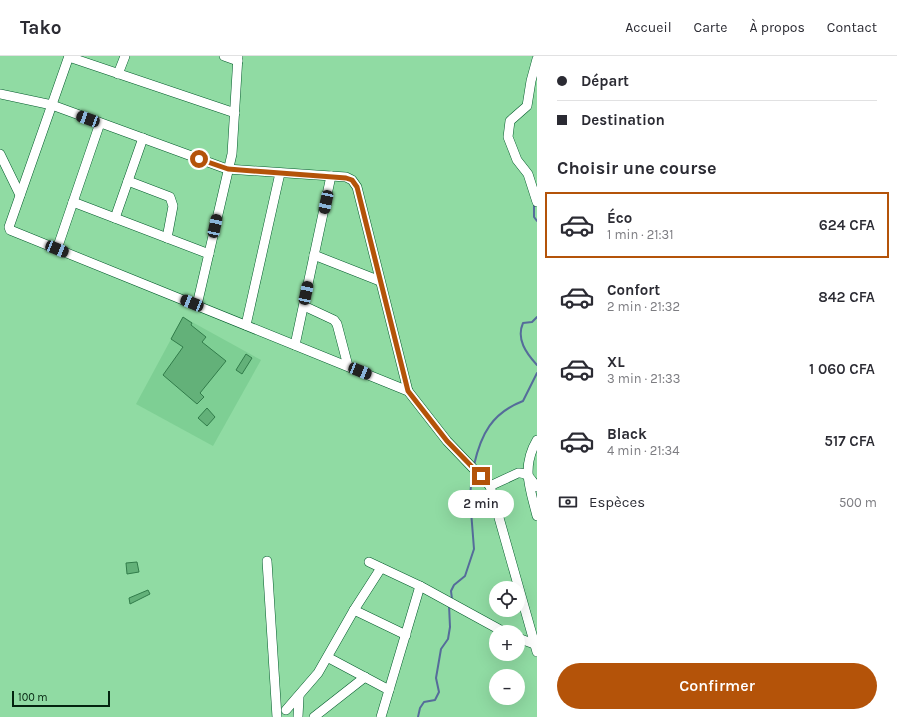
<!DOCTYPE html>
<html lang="fr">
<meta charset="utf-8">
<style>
body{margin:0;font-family:Karla,sans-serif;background:#f2f2f3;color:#2b2b33;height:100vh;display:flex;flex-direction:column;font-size:15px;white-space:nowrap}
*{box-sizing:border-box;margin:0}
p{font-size:13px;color:#7c7c81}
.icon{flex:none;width:22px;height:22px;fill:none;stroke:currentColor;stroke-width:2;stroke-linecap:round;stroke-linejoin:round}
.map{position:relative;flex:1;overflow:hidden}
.details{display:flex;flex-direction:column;background:#fff;width:360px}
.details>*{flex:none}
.hud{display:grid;align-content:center;height:88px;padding:0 20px;background:#fff}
.tools{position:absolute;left:489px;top:525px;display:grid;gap:8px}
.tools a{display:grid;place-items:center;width:36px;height:36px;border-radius:50%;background:#fff;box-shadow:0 4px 16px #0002;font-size:20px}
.scale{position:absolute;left:12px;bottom:10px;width:98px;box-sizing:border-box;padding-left:4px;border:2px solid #04230f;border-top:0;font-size:11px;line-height:14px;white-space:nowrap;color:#04230f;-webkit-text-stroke:3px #90dba3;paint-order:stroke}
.end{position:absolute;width:18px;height:18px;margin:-9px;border:5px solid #b45309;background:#fff;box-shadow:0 0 0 2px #fff}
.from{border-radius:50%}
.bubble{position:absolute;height:28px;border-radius:14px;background:#fff;box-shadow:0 4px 16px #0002;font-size:13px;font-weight:600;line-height:28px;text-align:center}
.car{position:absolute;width:12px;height:24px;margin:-12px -6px;border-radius:5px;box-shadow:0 0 3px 1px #0007;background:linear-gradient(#222 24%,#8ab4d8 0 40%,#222 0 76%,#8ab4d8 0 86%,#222 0)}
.hud b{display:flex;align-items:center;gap:14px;height:38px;font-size:15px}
.hud b+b{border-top:1px solid #e1e1e2}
.hud i{width:10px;height:10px;background:#2b2b33}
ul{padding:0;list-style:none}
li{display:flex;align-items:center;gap:12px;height:66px;margin:0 8px 6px;padding:0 12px;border:2px solid transparent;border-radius:0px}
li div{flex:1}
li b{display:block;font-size:15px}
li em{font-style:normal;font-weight:600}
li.selected{border-color:#b45309}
li>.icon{width:36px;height:36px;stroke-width:1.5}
h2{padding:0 20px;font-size:18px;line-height:48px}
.pay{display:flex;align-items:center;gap:10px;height:44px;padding:0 20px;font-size:15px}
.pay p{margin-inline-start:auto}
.action{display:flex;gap:8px;margin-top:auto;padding:8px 20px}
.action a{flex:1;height:46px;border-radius:24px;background:#b45309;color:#fff;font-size:16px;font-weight:600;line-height:46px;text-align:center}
header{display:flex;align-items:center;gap:24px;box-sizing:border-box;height:56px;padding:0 20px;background:#fff;border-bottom:1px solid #e1e1e2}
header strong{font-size:19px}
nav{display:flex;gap:22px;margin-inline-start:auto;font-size:14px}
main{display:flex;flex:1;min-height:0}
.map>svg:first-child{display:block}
</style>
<header>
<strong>Tako</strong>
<nav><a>Accueil</a><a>Carte</a><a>À propos</a><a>Contact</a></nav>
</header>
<main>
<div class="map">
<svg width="537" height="661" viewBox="0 0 537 661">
<rect width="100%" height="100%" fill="#90dba3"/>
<polygon fill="#7ecf94" points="183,261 261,304 213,390 136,348"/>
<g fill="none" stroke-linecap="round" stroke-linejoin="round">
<g stroke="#556c9a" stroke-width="2">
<polyline points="534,146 534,161 537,165"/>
<path d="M537,261L532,266L523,267C516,283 526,297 537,309"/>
<path d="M474,409C481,378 492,357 523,345L537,317"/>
<polyline points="452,543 451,535 454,529 465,520 474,493 470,442 472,416"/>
<polyline points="418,661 420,652 424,646 435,644 439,636 436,622 441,593 448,583 450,571 449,549"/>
</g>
</g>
<g fill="#63b179" stroke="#317c4a">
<polygon points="183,261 192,267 191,269 206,281 202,286 226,305 200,337 204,341 197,348 163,319 183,291 171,283"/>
<polygon points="246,298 252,302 242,318 236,314"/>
<polygon points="207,352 215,361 207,370 198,362"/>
<polygon points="137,506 139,516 127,518 126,507"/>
<polygon points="148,534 150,538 130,548 129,542"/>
</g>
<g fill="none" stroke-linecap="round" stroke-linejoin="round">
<defs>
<g id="minor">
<polyline points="69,0 9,171 10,174 408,335 447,385 490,430 537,596"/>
<polyline points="224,0 238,5"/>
<polyline points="69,1 235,57"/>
<polyline points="537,3 531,25 527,50 510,65 508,81 517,104 528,118 537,146"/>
<polyline points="118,18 125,0"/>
<polyline points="0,38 52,49 227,113 346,121 352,124 357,131 408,335"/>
<polyline points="0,98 20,139"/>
<polyline points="128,125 170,141 173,150 167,182"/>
<polyline points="73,146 209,198"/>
<polyline points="115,162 143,82"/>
<polyline points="57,193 100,67"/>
<polyline points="314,199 380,225"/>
<polyline points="197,249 232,98 238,0"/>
<polyline points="304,250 334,264 337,268 348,310"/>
<polyline points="246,269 280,117"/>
<polyline points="295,289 331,120"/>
<path d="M537,384C521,411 530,432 537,460"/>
<path d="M490,430L518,417C528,416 531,424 537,431"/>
<polyline points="267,505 277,661"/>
<polyline points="369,506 420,530 504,576"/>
<polyline points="354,554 406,579"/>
<polyline points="518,582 537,589"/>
<polyline points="329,602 389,634"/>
<polyline points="286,654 318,617 354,554 381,512"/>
<polyline points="298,661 299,641"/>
<polyline points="314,661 365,621"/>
<polyline points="381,661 420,530"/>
</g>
</defs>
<use href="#minor" stroke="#005a2a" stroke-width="10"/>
<use href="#minor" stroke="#fff" stroke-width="9"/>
</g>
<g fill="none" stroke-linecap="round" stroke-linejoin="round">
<polyline stroke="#b45309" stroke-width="5" points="199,103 228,113 346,122 352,124 357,131 408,335 447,385 481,420"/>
</g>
</svg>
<div class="tools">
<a><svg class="icon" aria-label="locate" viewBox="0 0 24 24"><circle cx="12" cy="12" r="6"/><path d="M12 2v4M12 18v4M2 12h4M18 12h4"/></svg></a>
<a>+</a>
<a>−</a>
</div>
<div class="scale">100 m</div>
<i class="end from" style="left:199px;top:103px"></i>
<i class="end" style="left:481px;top:420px"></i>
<div class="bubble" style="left:448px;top:434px;width:66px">2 min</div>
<i class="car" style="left:88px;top:63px;rotate:290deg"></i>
<i class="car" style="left:326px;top:146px;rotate:192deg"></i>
<i class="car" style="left:215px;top:170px;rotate:12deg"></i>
<i class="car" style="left:57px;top:193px;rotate:112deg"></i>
<i class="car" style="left:306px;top:237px;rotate:12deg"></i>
<i class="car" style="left:192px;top:247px;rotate:292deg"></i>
<i class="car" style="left:360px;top:315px;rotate:112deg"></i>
</div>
<section class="details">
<div class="hud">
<b><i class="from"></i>Départ</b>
<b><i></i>Destination</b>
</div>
<h2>Choisir une course</h2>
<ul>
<li class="selected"><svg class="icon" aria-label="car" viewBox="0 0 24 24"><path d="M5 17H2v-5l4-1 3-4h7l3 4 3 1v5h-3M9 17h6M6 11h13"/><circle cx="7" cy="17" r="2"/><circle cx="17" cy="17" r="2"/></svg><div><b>Éco</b><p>1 min · 21:31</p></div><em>624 CFA</em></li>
<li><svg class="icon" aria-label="car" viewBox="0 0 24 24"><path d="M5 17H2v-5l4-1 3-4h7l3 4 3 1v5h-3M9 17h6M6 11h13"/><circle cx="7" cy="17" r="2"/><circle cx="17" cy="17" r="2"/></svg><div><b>Confort</b><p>2 min · 21:32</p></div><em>842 CFA</em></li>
<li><svg class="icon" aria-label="car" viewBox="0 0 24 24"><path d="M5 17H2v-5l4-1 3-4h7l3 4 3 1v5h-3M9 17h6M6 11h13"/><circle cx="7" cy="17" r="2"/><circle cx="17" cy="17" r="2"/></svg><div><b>XL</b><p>3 min · 21:33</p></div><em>1 060 CFA</em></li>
<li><svg class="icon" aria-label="car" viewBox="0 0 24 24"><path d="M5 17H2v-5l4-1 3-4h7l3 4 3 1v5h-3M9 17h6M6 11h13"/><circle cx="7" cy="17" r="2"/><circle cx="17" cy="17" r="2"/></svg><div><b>Black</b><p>4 min · 21:34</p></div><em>517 CFA</em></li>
</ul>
<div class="pay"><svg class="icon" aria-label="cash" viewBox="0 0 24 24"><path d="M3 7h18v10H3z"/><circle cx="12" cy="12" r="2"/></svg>Espèces<p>500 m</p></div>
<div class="action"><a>Confirmer</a></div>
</section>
</main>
